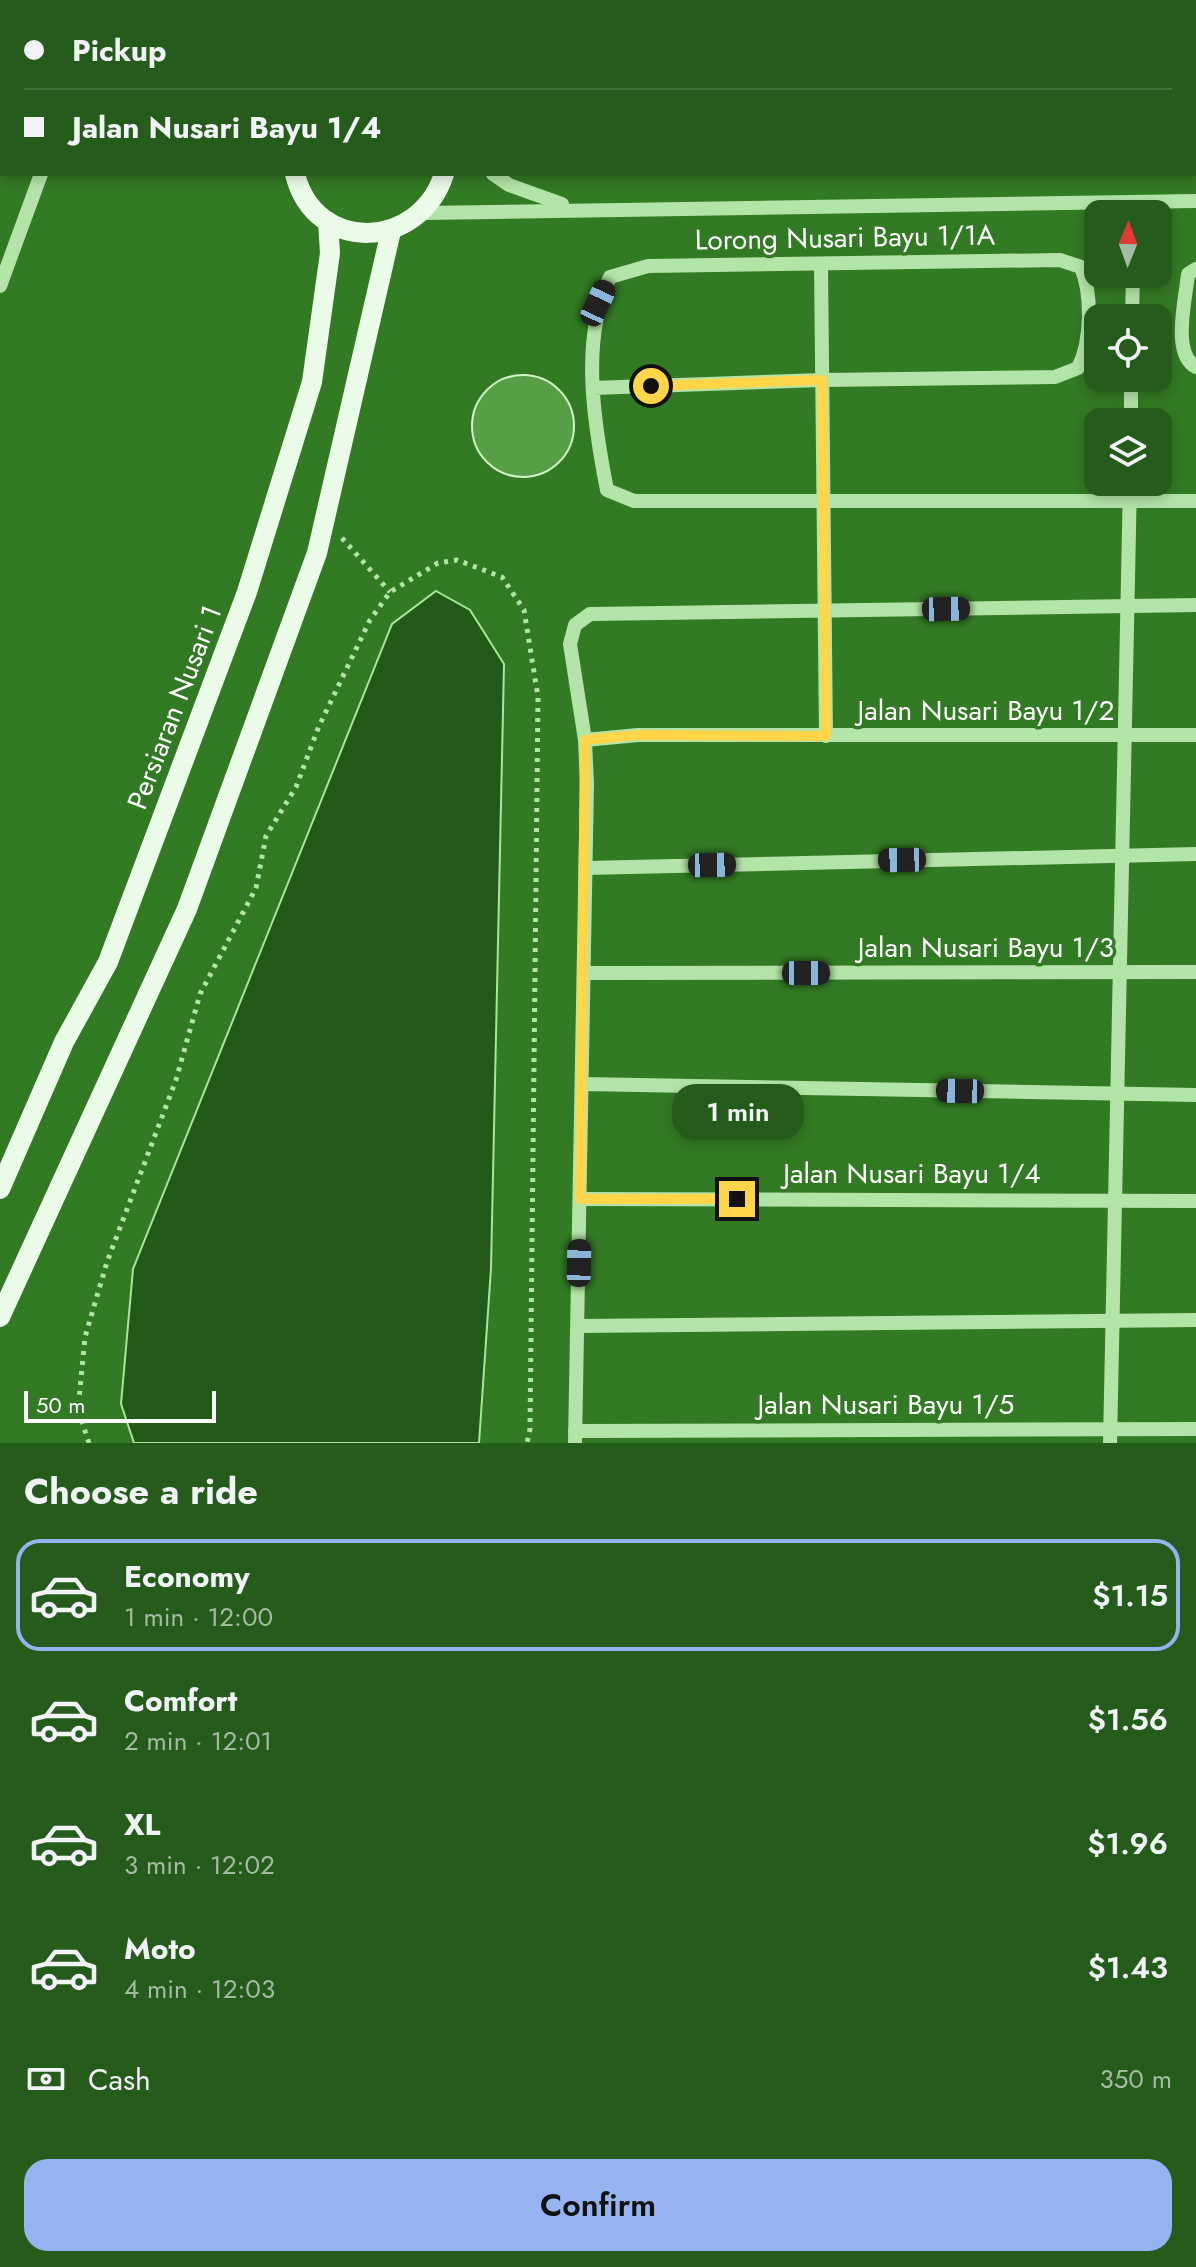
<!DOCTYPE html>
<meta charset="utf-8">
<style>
body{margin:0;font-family:Jost,sans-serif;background:#326528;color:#f1f3f6;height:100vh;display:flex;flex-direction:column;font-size:30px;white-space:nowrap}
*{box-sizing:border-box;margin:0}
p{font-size:26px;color:#a4baa3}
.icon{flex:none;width:44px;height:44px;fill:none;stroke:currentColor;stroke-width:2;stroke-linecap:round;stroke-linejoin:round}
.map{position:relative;height:1443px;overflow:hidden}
.sheet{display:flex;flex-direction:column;background:#265c1b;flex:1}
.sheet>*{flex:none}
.banner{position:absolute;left:0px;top:0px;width:1196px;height:176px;box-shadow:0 4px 12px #0003;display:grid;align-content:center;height:176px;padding:0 24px;background:#265c1b}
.needle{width:52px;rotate:1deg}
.tools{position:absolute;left:1084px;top:200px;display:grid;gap:16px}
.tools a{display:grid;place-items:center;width:88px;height:88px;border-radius:16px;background:#265c1b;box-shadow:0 4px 12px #0003;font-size:40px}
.scale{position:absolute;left:24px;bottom:20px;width:192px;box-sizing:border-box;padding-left:8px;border:4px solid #fff;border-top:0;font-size:22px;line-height:28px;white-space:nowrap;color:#fff;-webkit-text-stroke:6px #337a24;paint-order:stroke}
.end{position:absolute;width:36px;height:36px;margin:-18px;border:10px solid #ffd54a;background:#111;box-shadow:0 0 0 4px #111}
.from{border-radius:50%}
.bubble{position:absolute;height:56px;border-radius:24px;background:#265c1b;box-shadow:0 4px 12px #0003;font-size:26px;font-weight:600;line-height:56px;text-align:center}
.car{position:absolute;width:24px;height:48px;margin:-24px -12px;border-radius:10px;box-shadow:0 0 6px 2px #0007;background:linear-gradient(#222 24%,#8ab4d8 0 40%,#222 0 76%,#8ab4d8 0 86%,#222 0)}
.banner b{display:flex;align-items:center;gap:28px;height:76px;font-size:30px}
.banner b+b{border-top:2px solid #42713a}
.banner i{width:20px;height:20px;background:#f1f3f6}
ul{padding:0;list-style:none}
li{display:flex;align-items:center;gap:24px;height:112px;margin:0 16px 12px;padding:0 8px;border:4px solid transparent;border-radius:24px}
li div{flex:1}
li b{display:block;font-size:30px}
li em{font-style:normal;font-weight:600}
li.selected{border-color:#95b2f1}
li>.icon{width:72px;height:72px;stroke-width:1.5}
h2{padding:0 24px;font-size:36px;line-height:96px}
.pay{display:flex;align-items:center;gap:20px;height:88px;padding:0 24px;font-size:30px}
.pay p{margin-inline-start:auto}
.cta{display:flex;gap:16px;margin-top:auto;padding:16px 24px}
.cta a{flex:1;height:92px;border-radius:24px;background:#95b2f1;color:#111;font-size:32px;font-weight:600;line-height:92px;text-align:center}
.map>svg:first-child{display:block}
</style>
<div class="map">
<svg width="1196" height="1443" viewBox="0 0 1196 1443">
<rect width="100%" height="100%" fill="#337a24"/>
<polygon fill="#245a19" stroke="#aae59b" stroke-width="2" points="436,591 470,610 504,664 491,1268 479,1443 134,1443 121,1404 133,1269 392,624"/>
<circle fill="#569f44" stroke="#d2f4c9" stroke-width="2" cx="523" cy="426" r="51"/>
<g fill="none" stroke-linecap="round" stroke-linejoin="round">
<g stroke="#b3e4a7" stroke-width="5" stroke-dasharray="4 6" stroke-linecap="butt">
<polyline points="342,538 390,592"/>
<polyline points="89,1443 78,1410 85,1337 107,1262 176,1080 200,994 256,888 266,836 296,787 319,726 370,620 390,592 438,563 457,560 502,577 524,610 538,697 530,1429 527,1443"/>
</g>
<g stroke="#b3e4a7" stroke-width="14">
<polyline points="491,0 491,2"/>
<polyline points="796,2 796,0"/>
<polyline points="1136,2 1136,0"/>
<polyline points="1194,25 1196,25"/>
<polyline points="0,75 2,76"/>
<polyline points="0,110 2,110"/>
<polyline points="1194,145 1196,145"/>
<polyline points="493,174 509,185 562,204"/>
<polyline points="423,213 1196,201"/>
<polyline points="821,265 826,736"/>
<path d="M1196,269L1188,274C1186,298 1171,354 1196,367"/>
<polyline points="0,286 41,174"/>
<polyline points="1132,318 1133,274"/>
<path d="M593,388L822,380L1055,377L1078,368C1092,341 1092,294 1081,267L1060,260L648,266L610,277C580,339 594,424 607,490L634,501H1196"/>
<polyline points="1131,422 1131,378"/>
<polyline points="585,740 638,735 1196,735"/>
<polyline points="586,868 1196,854"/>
<polyline points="585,973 1196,972"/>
<polyline points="583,1084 1196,1095"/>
<polyline points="580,1199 1196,1201"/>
<polyline points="578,1326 1196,1320"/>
<polyline points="575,1431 1196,1429"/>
<polyline points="575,1443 587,784 585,740 570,644 575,625 590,614 1196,605"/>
<polyline points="1110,1443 1130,482"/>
</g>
<g stroke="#eafce7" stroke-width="20">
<polyline points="357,0 357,2"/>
<polyline points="416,0 416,2"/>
<path d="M295,174C315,255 420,250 444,174"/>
<polyline points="0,1189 64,1042 108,962 247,592 312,382 330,253 328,222"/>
<polyline points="0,1317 187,909 317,553 391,231"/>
</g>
</g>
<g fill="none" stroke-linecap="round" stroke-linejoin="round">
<polyline stroke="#ffd54a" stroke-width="10" points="651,386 822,380 826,736 638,735 585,740 580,1199 737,1199"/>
</g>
<g text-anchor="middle" stroke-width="7" stroke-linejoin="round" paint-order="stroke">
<g font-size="28" fill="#fff" stroke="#337a24">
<text transform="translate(845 237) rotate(-1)" y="10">Lorong Nusari Bayu 1/1A</text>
<text transform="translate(174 707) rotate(-69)" y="10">Persiaran Nusari 1</text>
<text x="986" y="720">Jalan Nusari Bayu 1/2</text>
<text x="986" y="957">Jalan Nusari Bayu 1/3</text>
<text x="912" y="1183">Jalan Nusari Bayu 1/4</text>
<text x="886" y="1414">Jalan Nusari Bayu 1/5</text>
</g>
</g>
</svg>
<div class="tools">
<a><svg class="needle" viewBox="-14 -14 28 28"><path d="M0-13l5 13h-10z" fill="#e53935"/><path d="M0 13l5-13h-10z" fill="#a4baa3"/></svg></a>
<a><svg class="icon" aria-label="locate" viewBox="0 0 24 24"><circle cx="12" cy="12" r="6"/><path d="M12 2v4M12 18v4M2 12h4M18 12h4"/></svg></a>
<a><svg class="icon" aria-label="layers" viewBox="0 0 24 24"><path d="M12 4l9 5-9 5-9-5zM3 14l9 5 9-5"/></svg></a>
</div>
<div class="scale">50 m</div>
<i class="end from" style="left:651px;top:386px"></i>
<i class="end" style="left:737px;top:1199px"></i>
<div class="bubble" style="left:672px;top:1084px;width:132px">1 min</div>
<i class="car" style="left:598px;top:303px;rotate:25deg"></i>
<i class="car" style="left:946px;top:609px;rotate:89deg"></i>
<i class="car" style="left:902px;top:860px;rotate:269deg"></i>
<i class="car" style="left:712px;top:865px;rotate:89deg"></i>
<i class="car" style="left:806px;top:973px;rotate:90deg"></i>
<i class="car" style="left:960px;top:1091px;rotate:271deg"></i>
<i class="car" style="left:579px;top:1263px;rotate:1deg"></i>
<div class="banner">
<b><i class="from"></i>Pickup</b>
<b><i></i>Jalan Nusari Bayu 1/4</b>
</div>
</div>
<section class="sheet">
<h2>Choose a ride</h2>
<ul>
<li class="selected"><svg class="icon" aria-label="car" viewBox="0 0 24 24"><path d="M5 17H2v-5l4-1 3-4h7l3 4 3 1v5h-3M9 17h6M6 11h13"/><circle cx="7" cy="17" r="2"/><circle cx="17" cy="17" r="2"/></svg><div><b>Economy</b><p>1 min · 12:00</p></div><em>$1.15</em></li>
<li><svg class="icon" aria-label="car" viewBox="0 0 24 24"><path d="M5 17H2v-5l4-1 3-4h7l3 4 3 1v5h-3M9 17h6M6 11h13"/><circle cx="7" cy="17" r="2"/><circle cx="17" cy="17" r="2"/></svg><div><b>Comfort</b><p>2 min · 12:01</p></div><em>$1.56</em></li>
<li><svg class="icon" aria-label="car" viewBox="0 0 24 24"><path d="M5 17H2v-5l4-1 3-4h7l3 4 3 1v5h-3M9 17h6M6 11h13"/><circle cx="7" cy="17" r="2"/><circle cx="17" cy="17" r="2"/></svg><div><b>XL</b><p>3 min · 12:02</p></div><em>$1.96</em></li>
<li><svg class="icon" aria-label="car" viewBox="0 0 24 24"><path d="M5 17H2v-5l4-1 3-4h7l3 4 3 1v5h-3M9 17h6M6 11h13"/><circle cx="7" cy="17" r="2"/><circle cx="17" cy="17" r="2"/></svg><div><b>Moto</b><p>4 min · 12:03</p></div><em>$1.43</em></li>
</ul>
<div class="pay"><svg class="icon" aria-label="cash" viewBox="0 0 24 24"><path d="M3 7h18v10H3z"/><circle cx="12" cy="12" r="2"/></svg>Cash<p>350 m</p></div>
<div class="cta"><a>Confirm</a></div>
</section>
